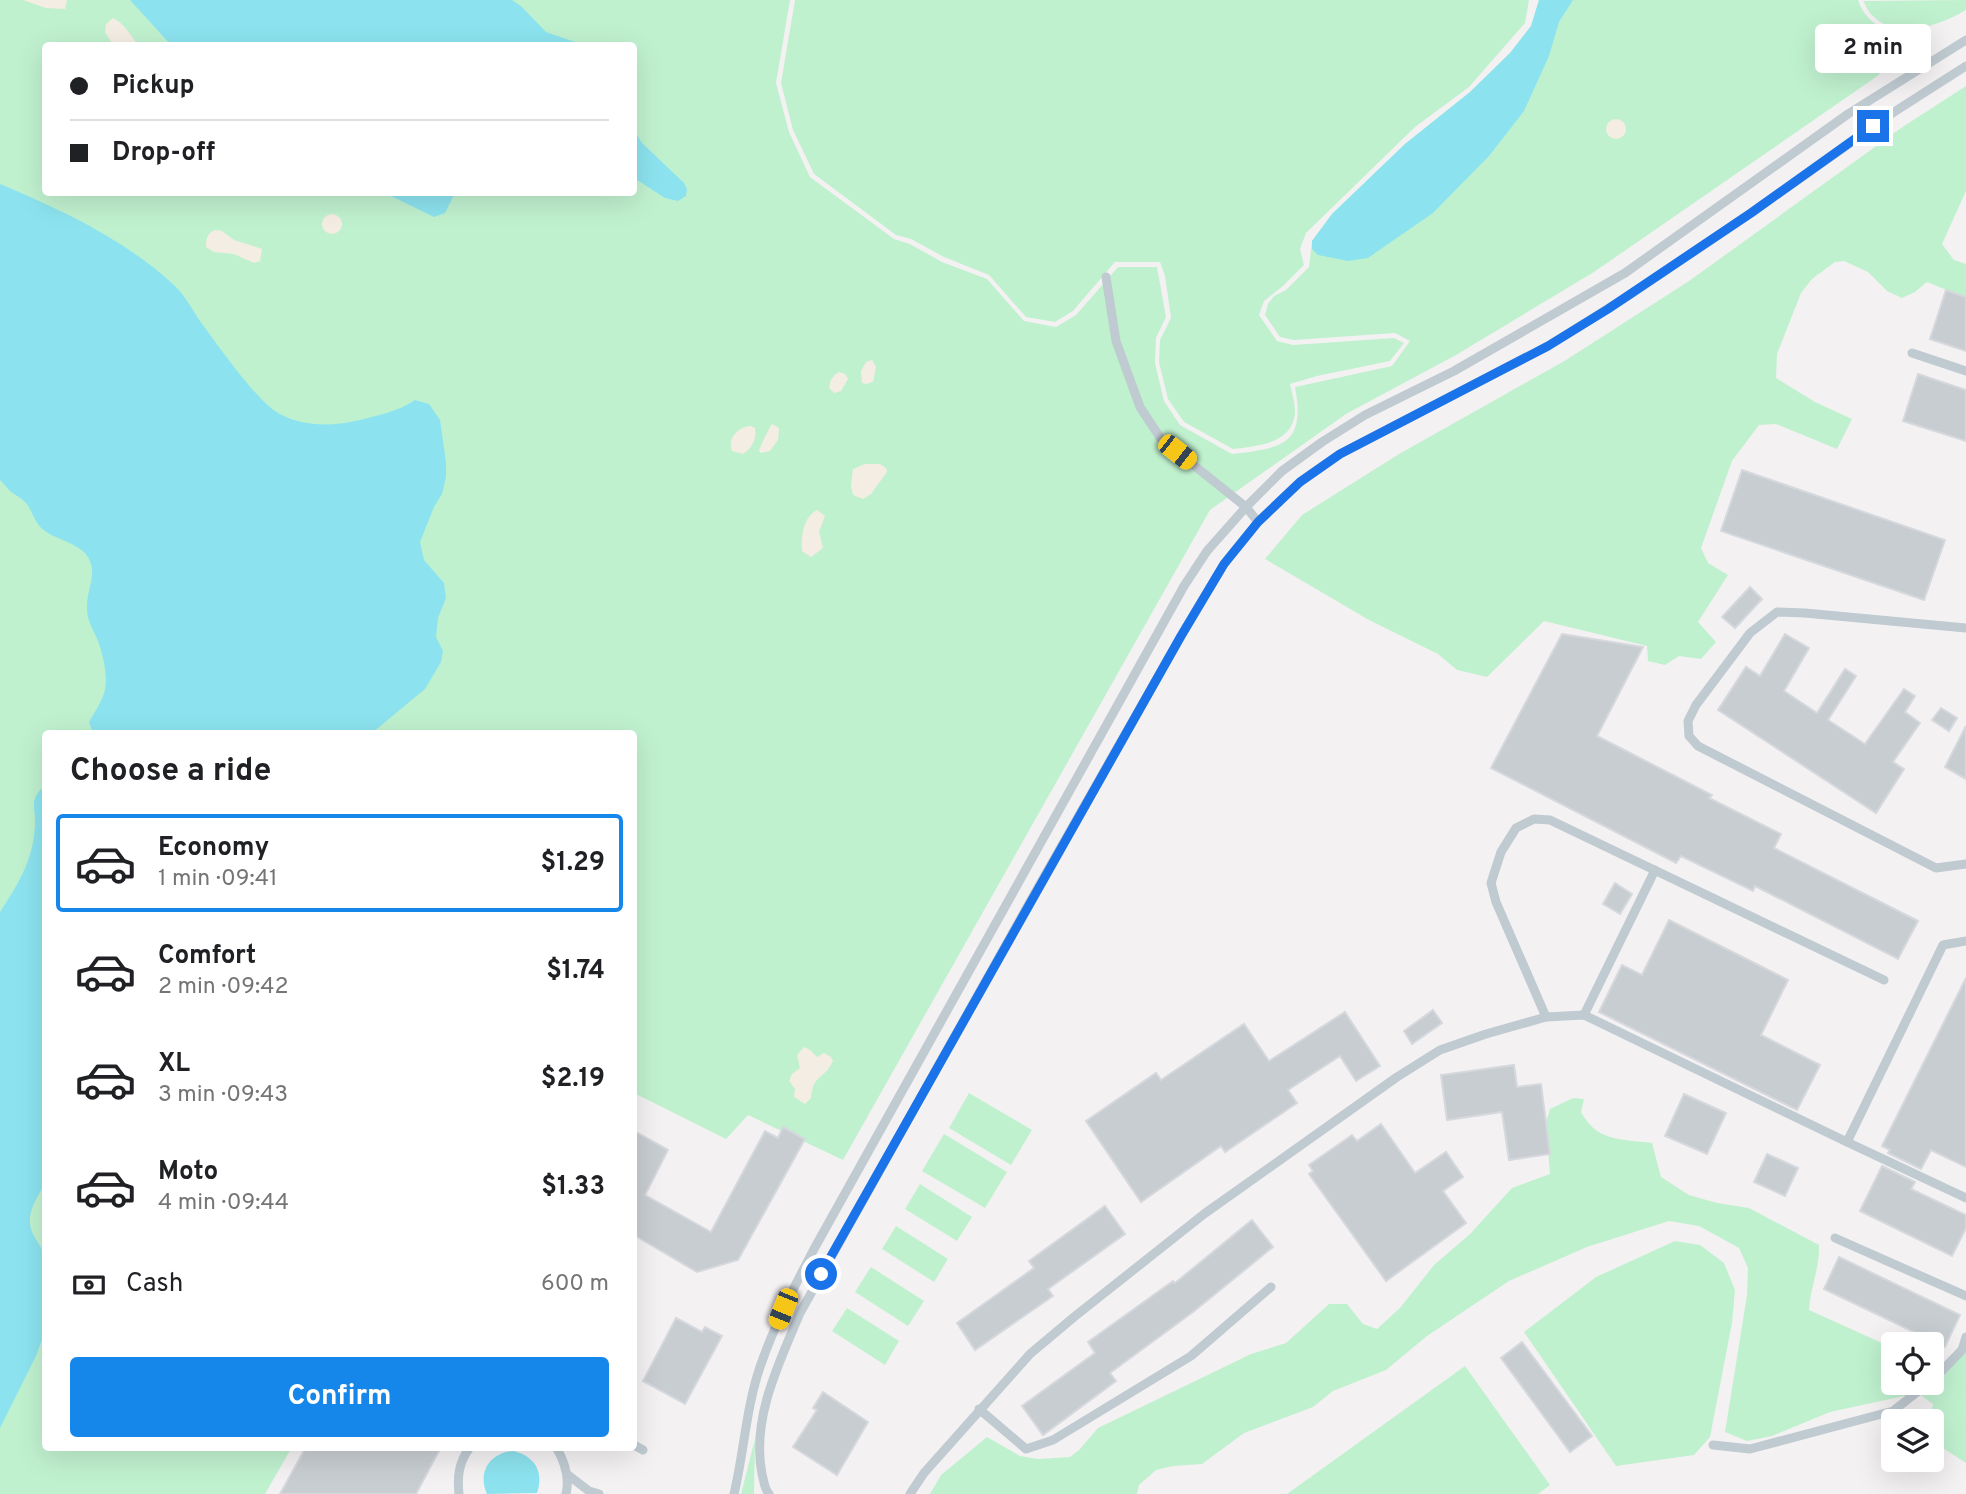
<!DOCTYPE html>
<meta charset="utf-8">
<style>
body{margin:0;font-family:Overpass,sans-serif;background:#f2f2f2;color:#202124;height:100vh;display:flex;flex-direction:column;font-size:26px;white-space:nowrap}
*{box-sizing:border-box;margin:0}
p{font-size:23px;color:#757577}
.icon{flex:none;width:38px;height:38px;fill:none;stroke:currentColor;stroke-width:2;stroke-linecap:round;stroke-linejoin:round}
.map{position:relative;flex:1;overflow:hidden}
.drawer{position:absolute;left:42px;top:730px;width:595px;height:721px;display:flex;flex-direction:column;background:#fff;border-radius:7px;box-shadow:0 7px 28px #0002}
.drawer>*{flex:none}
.guide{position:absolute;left:42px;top:42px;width:595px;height:154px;border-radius:7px;box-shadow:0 7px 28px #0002;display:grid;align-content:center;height:154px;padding:0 28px;background:#fff}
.fabs{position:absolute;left:1881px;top:1332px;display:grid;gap:14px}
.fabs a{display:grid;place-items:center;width:63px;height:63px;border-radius:7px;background:#fff;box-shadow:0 7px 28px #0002;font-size:35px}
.end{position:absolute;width:32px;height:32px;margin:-16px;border:9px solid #1a73e8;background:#fff;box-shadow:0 0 0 4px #fff}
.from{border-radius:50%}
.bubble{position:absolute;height:49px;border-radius:7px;background:#fff;box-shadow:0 7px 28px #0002;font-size:23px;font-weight:700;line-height:49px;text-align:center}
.car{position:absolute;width:21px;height:42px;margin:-21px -10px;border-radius:9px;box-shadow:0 0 5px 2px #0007;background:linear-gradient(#f5c518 24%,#345 0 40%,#f5c518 0 76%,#345 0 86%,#f5c518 0)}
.guide b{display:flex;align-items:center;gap:24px;height:66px;font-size:26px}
.guide b+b{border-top:2px solid #e0e0e0}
.guide i{width:18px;height:18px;background:#202124}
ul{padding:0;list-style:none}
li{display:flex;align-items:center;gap:21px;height:98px;margin:0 14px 10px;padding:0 14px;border:4px solid transparent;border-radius:7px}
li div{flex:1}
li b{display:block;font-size:26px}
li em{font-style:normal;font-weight:700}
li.active{border-color:#1586ea}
li>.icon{width:63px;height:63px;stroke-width:1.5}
h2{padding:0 28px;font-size:32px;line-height:84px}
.pay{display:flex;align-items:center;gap:18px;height:77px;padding:0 28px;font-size:26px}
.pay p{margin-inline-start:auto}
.action{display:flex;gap:14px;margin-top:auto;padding:14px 28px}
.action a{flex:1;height:80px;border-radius:7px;background:#1586ea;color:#fff;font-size:28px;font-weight:700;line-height:80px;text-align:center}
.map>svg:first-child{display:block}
</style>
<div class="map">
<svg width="1966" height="1494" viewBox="0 0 1966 1494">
<rect width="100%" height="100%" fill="#f4f1f2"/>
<g fill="#c0f1cf" fill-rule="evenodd">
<path d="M0,0H790L776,83L789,132L810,177L894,239L910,244L942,262L987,279L1024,321L1056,327L1076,315L1118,267H1157L1166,317L1156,338L1155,363L1164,401L1180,425L1232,454C1282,448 1306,445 1295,387L1392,366L1410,341L1395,333L1294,340L1280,337L1265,315L1268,304L1274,296L1286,290L1309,267L1312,241L1332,214L1405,144L1470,92L1510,53L1531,26L1539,0H1858C1869,32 1899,36 1929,31L1876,77L1594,272L1456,355L1346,414L1210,510L843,1160L748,1115L726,1139L634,1093V733H46V1447H292L265,1494H0ZM46,46H634V192H46Z"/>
<path d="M795,0H1529L1525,23L1469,87L1415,127L1306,233L1300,249L1304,265L1283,286L1264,301L1259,315L1277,341L1293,345L1394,338L1404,343L1390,361L1317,376L1290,384C1292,393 1295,403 1295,412C1293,444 1257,446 1233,449L1184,422L1168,399L1159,362L1160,340L1171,318L1165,276L1160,262H1115L1073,311L1055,322L1026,317L989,275L944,257L911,239L896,235L814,174L793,130L781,83Z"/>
<path d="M1966,0V10C1940,25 1897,42 1872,15C1868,12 1866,5 1863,1Z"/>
<polygon points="1966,86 1966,191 1942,244 1954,260 1966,264 1966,298 1927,282 1915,292 1902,298 1887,291 1868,272 1844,261 1835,262 1812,279 1801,293 1777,354 1776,378 1815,402 1852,419 1837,449 1776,424 1759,425 1732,461 1701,548 1708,563 1728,575 1698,622 1716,642 1701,659 1679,656 1665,665 1648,661 1647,646 1544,621 1487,677 1457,670 1438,654 1369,620 1265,559 1302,515 1399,454 1566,360 1689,281 1904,126"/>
<polygon points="969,1093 1032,1130 1011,1165 949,1128"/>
<path d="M1573,1098L1584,1099L1581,1112C1597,1142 1622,1139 1652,1143L1661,1177L1689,1195L1717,1203L1749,1208L1819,1245C1820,1268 1810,1288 1809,1310L1893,1348L1894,1382H1932V1363L1945,1365L1966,1338V1463L1932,1441V1421H1929L1933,1404L1918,1393L1830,1412L1772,1436L1747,1441L1725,1432L1747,1295L1748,1268L1739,1248L1699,1226L1669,1221L1587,1247L1509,1281L1427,1336L1386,1370L1333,1391L1313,1407L1244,1433L1202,1464L1173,1466L1156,1470L1139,1485L1137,1494H930L941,1475L987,1437L1020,1456L1038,1459L1070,1457L1079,1450L1098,1428L1251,1354L1286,1343L1329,1304H1347L1363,1324L1377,1329L1400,1308L1434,1265L1470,1234L1512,1188L1550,1174L1546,1123L1550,1109Z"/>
<polygon points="944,1134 1007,1172 985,1208 922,1171"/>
<polygon points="920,1184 972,1217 957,1241 905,1209"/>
<polygon points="896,1226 948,1259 934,1282 882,1249"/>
<polygon points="1675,1241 1700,1245 1724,1263 1735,1290 1732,1323 1710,1437 1694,1455 1616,1466 1524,1332 1596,1277"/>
<polygon points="871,1267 924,1301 908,1326 855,1292"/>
<polygon points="847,1308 899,1341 885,1365 832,1331"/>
<polygon points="1465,1366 1550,1485 1538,1494 1287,1494"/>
<polygon points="755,1439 754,1494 741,1494"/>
</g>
<g fill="#f4ede3">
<polygon points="23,0 67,0 65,9 46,8"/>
<path d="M113,18C126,25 130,35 138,45H113L105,32L106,24Z"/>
<circle cx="1616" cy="129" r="10"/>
<circle cx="332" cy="224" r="10"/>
<path d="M215,230L222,231L234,240L262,249L260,261L254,263L234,254L214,252L206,247C206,238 207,234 215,230Z"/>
<polygon points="872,360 876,367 873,382 866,384 862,383 861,371 866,362"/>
<path d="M839,372L845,374L848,379L841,391L834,393L829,388C830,381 832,376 839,372Z"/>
<path d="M772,424L779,428L778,440L770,451L761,453L759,451C760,447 770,426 772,424Z"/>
<path d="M751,426L755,428C757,439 752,448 743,454L732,451C727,438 738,427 751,426Z"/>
<polygon points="865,464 880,464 886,468 887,472 871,494 863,499 853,495 851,486 853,469"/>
<path d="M817,510L825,516L819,532L823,548L811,557L802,551C801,537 803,517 817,510Z"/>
<path d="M804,1047L810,1050L817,1057L824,1053L831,1057L833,1061C824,1080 813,1074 811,1098L805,1104L794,1097L795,1089L789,1081L792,1074L800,1068L797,1055Z"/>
</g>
<g fill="#8ce3ef">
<polygon points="130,0 512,0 521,6 546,32 584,45 171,45"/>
<polygon points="1539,0 1573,0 1559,22 1549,56 1524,111 1489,156 1433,213 1368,258 1348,261 1318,255 1312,249 1312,241 1332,214 1405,144 1470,92 1510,53 1531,26"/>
<polygon points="634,130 642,143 684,183 687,189 686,196 678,201 665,198 634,178"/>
<path d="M0,184C62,210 124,239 174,285C185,295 193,311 202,324C218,345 256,400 278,413C301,426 329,427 355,421C376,416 397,412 415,400L429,404L440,420L446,462V477L442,494L434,507L420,542L424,560L444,583L446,598L438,618L436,637L443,651L441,662L425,689L372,733H93L89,722C94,713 101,703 104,693C109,679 103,655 98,641C93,629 86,619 87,606C87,589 97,575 89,559C82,544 57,540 45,531C33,523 33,509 24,501C20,497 15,495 11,492C7,488 4,484 0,480Z"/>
<polygon points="385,193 455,193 445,213 434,217"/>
<path d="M45,786L46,1182C37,1198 25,1213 32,1232C36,1241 43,1248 45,1258V1331L36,1356L0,1428V912C18,884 33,861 35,826C36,808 28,799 45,786Z"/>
<path d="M513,1451C535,1456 544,1472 537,1493L487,1494C477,1472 490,1453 513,1451Z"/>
</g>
<g fill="#c8cdd1" stroke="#d5d8dd" stroke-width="2">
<polygon points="1946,290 1966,297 1966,351 1930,339"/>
<polygon points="1918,374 1966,390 1966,441 1903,421"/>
<polygon points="1742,470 1945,540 1924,600 1721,531"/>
<polygon points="1750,587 1762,599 1735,628 1722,617"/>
<polygon points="1562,634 1643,647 1597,736 1712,795 1709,798 1781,834 1774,848 1918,921 1898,959 1755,886 1753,891 1681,856 1676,863 1491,768"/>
<polygon points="1785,634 1809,648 1784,691 1817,713 1845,669 1856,676 1828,720 1865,744 1904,689 1915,696 1905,712 1920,723 1893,762 1904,769 1876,813 1718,710 1746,667 1760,676"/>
<polygon points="1941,708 1957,718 1949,731 1932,720"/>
<polygon points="1966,726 1966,779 1945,767"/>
<polygon points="1615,883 1632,894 1620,914 1603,904"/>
<polygon points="1669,920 1788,980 1761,1035 1820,1065 1797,1110 1599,1012 1622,965 1642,975"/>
<polygon points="1966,978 1966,1167 1931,1150 1921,1169 1888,1153 1890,1150 1882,1146"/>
<polygon points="1433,1010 1442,1023 1412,1044 1404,1031"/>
<polygon points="1345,1012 1380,1066 1356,1081 1340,1056 1288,1090 1297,1103 1225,1152 1221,1146 1141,1202 1086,1121 1156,1073 1161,1080 1244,1024 1269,1061"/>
<polygon points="1514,1065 1517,1087 1541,1084 1550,1154 1509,1160 1502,1112 1447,1120 1441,1075"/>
<polygon points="1684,1094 1726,1113 1707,1154 1665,1136"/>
<polygon points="1381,1124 1415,1173 1446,1152 1463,1177 1443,1191 1466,1223 1386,1281 1309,1174 1313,1171 1309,1165 1352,1135 1357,1141"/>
<polygon points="783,1127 805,1139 738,1260 697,1272 634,1235 634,1131 668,1150 645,1195 711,1232 765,1131 778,1138"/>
<polygon points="1767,1154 1798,1168 1785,1196 1754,1182"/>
<polygon points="1882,1166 1915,1182 1911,1189 1966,1215 1966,1228 1952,1256 1860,1211"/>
<polygon points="1105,1206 1125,1234 1048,1289 1053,1296 975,1350 957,1323 1034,1268 1029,1261"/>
<polygon points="1252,1220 1273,1247 1193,1312 1110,1373 1116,1381 1043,1435 1022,1406 1095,1353 1088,1342 1173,1281 1175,1283"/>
<polygon points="1839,1257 1960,1315 1945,1347 1824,1289"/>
<polygon points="676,1318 702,1332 705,1327 722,1336 685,1404 643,1381"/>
<polygon points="1522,1342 1592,1436 1570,1452 1501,1358"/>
<polygon points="823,1392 868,1422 837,1475 793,1447 817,1410 813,1408"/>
<polygon points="306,1447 441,1447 416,1494 280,1494"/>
</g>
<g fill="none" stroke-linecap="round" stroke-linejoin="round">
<g stroke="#bfcad1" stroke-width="9">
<polyline points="1106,277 1116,341 1140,407 1161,439 1246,507 1258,522"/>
<polyline points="1912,353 1966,371"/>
<polyline points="1966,628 1805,613 1777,612 1750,633 1696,705 1688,721 1689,736 1698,746 1936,868 1966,864"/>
<polyline points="1966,941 1943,945 1847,1142 1966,1198"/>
<polyline points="1584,1015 1655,870"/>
<polyline points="1546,1017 1496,902 1491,883 1501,852 1516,828 1534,819 1550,820 1884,980"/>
<polyline points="1835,1238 1966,1296"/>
<polyline points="1932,1381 1962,1350 1966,1337"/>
<polyline points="979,1409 1026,1449 1053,1440 1191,1356 1271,1287"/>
<polyline points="634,1445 643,1450"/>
<polyline points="1713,1445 1750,1449 1893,1411 1930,1382"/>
<path d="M556,1447C565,1462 570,1477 566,1494"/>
<polyline points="568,1475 589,1491 599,1494"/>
<path d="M459,1494C457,1476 459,1462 470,1447"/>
<path d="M734,1494C744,1452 746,1408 760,1367C774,1326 794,1287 814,1249L1184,586L1207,551L1246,507L1282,471L1322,442L1365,415L1454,371L1625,273L1848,114L1966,40"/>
<path d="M769,1494C764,1488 764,1481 762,1474C751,1419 779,1363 800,1313L1036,891L1181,636L1224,564L1258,522L1300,482L1340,454L1548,346L1628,296L1751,213L1894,112L1966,66"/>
<polyline points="910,1494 924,1473 1030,1354 1074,1317 1204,1214 1397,1077 1440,1050 1486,1034 1546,1017 1584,1015 1847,1142"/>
</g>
</g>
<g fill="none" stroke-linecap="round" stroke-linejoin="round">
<polyline stroke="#1a73e8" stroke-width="9" points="821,1274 1181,636 1224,564 1258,522 1300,482 1340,454 1548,346 1608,309 1751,213 1873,126"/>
</g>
</svg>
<div class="fabs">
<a><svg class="icon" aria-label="locate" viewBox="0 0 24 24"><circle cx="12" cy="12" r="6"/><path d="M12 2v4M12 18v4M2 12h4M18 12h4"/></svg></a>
<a><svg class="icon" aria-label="layers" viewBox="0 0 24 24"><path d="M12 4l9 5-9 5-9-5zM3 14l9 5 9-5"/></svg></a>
</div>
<i class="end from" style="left:821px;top:1274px"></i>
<i class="end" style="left:1873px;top:126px"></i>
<div class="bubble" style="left:1815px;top:24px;width:116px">2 min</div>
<i class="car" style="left:1177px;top:452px;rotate:128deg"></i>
<i class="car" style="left:783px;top:1309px;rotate:202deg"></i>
<div class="guide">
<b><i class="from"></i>Pickup</b>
<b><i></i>Drop-off</b>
</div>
<section class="drawer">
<h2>Choose a ride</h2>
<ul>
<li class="active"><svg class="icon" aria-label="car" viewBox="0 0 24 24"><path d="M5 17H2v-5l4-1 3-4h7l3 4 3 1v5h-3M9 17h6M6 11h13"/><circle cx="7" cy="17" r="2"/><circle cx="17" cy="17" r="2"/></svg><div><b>Economy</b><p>1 min · 09:41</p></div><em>$1.29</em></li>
<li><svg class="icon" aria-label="car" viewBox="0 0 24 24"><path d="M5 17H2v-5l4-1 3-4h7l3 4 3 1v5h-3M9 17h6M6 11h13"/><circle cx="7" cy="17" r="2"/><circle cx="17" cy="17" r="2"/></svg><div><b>Comfort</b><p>2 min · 09:42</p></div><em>$1.74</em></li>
<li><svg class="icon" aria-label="car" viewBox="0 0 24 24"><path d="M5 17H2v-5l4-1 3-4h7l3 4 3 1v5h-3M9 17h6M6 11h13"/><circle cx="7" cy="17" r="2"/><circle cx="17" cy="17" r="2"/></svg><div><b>XL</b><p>3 min · 09:43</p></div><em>$2.19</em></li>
<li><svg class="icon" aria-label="car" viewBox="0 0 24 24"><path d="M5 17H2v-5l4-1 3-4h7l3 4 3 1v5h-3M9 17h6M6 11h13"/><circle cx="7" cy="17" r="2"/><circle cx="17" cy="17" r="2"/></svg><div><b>Moto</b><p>4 min · 09:44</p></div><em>$1.33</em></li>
</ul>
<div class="pay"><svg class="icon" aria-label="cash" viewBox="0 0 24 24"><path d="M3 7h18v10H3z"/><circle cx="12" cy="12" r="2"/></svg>Cash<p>600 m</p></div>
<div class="action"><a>Confirm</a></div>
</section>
</div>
